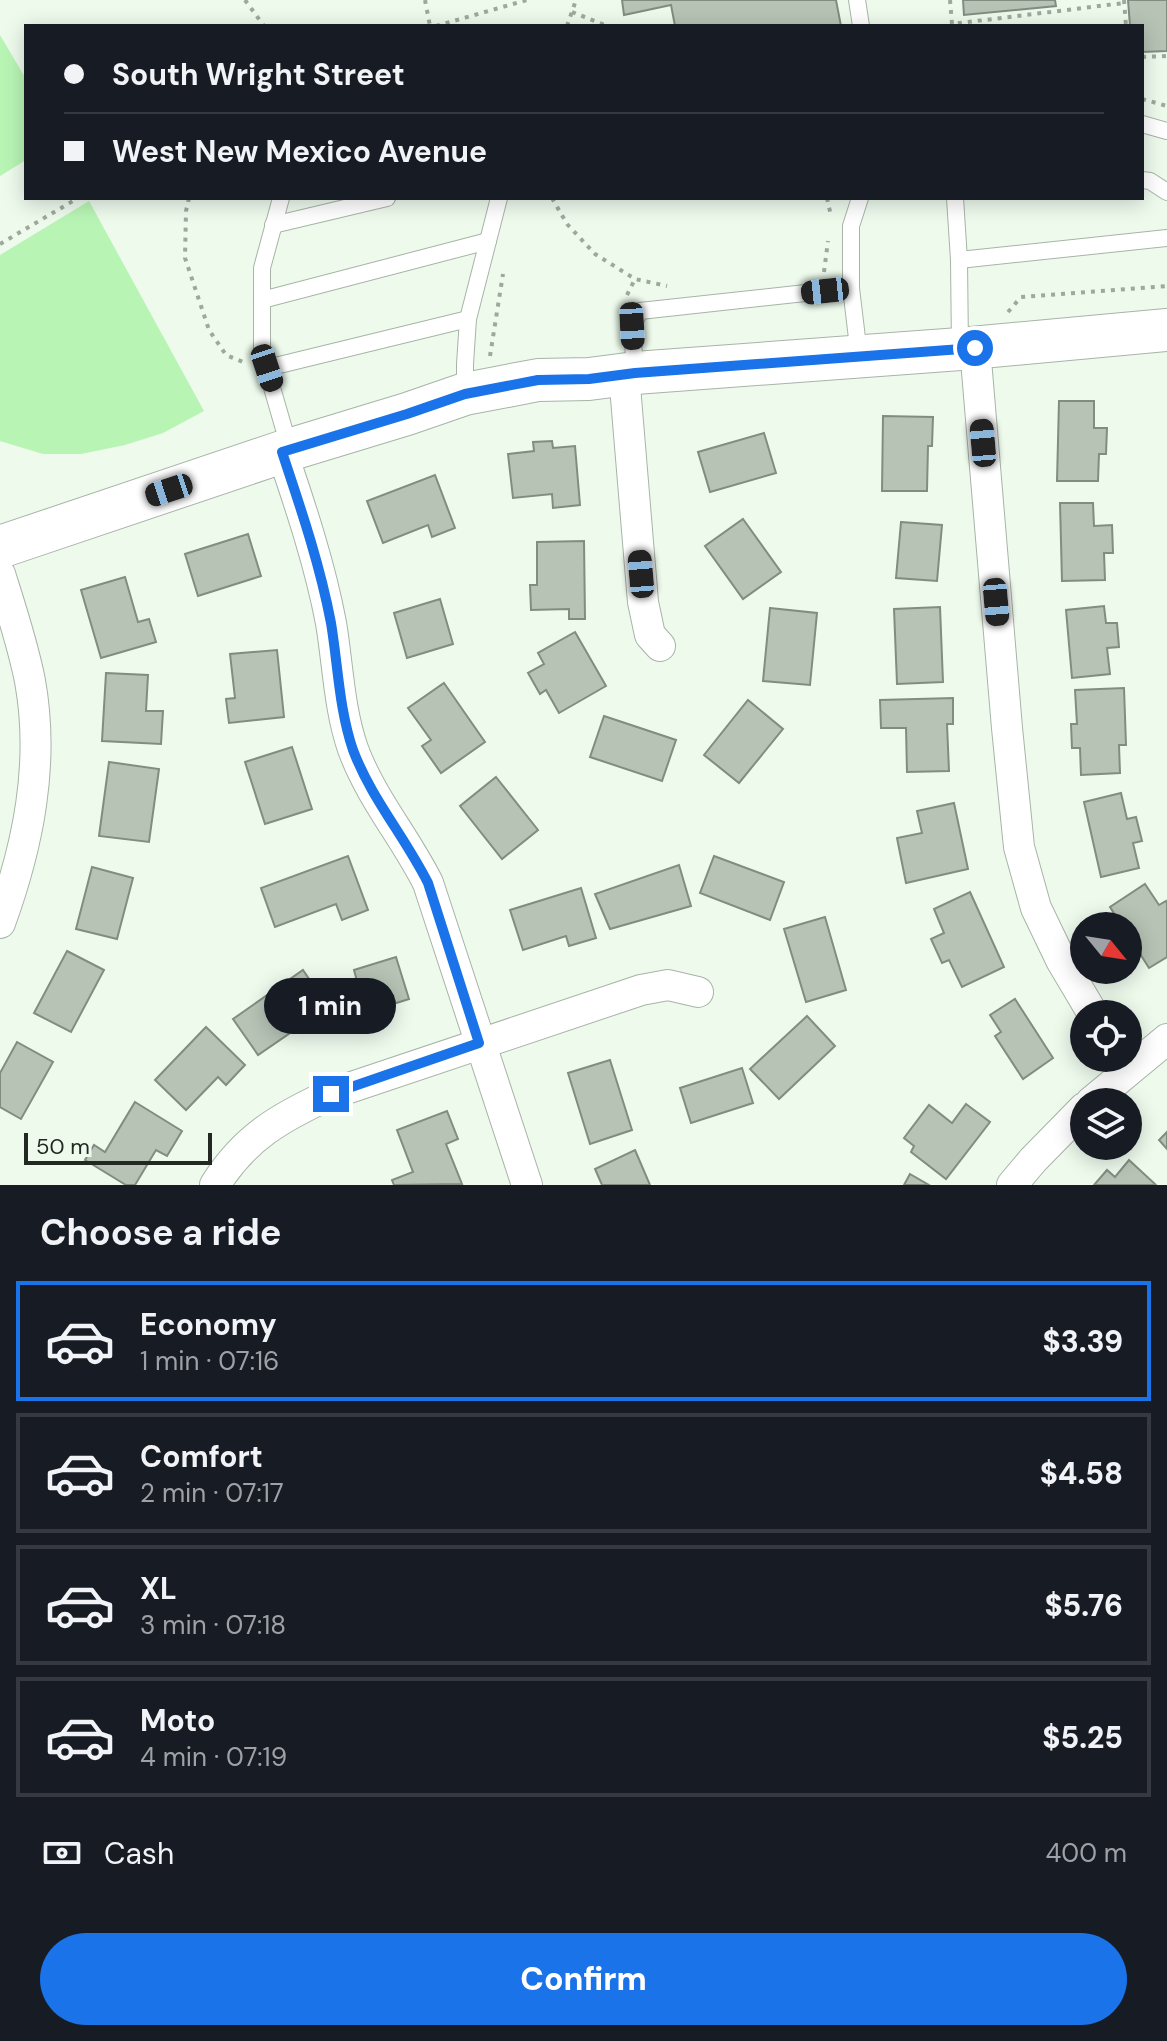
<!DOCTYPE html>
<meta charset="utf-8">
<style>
body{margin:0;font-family:"DM Sans",sans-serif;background:#20242c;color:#f1f3f6;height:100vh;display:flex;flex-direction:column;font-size:30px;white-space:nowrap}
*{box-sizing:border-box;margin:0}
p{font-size:26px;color:#9ea1a6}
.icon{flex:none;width:44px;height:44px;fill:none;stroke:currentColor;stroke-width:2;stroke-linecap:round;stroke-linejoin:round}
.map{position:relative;height:1185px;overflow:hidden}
.drawer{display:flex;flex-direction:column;background:#171b24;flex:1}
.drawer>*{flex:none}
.banner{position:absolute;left:24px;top:24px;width:1120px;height:176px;border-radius:0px;box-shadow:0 4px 20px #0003;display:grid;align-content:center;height:176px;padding:0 40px;background:#171b24}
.needle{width:52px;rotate:120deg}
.buttons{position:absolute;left:1070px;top:912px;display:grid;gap:16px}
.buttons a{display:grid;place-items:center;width:72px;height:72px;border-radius:50%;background:#171b24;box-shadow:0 4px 20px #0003;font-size:40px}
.scale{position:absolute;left:24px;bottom:20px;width:188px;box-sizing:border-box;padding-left:8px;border:4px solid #232823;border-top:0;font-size:22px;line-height:28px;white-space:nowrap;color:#232823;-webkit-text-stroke:6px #edfaec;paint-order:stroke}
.end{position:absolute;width:36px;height:36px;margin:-18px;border:10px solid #1a73e8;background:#fff;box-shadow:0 0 0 4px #fff}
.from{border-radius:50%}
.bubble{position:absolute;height:56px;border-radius:28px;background:#171b24;box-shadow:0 4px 20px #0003;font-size:26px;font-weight:800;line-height:56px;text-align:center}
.car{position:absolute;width:24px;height:48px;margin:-24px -12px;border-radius:10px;box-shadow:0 0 6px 2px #0007;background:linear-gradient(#222 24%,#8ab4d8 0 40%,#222 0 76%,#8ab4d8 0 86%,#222 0)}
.banner b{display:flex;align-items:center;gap:28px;height:76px;font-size:30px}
.banner b+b{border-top:2px solid #363941}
.banner i{width:20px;height:20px;background:#f1f3f6}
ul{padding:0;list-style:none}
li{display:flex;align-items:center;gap:24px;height:120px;margin:0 16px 12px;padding:0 24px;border:4px solid #363941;border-radius:0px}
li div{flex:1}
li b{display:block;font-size:30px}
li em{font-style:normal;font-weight:800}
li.active{border-color:#1a73e8}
li>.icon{width:72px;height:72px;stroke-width:1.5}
h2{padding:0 40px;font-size:36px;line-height:96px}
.pay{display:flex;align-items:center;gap:20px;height:88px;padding:0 40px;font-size:30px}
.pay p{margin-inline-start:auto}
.primary-button{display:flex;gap:16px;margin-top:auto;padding:16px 40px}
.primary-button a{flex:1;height:92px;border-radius:48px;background:#1a73e8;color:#fff;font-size:32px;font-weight:800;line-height:92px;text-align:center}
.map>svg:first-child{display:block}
</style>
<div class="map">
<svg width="1167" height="1185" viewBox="0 0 1167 1185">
<rect width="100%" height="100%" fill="#edfaec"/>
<g fill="#b8f5b5">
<polygon points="0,35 26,79 26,160 0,176"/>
<polygon points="89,201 204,411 163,433 125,445 81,454 43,454 0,441 0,255"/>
</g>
<g fill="#b6c3b5" stroke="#818d80" stroke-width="2">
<polygon points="622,0 836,0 841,26 675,26 671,5 624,15"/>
<polygon points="963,0 1055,0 1056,6 964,15"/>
<polygon points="1128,0 1167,0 1167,51 1142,52 1142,26 1130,26"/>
<polygon points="1059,401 1094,401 1094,428 1107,428 1106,454 1099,454 1098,481 1057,481"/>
<polygon points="883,416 933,417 932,446 928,446 927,491 882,491"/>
<polygon points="764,433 776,473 710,492 698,452"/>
<polygon points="552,441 553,448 575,446 580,505 553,508 552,494 513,498 508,454 534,451 533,442"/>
<polygon points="435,475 455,528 432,537 428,525 383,543 367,501"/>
<polygon points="1060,503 1093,503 1094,526 1112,525 1113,553 1104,553 1105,580 1062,581"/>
<polygon points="743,519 781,572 743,599 705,546"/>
<polygon points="901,522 942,525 937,581 896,578"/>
<polygon points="248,534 261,576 198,596 185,554"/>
<polygon points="584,541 585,619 569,619 569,609 531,610 530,585 537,585 537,542"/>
<polygon points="125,577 138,622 149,619 156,642 101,658 81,590"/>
<polygon points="440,599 453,644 407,658 394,613"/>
<polygon points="1104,606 1106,623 1117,623 1119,647 1107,648 1110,674 1072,678 1066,610"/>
<polygon points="940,607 943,682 897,684 894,609"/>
<polygon points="770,608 817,613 810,685 763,681"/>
<polygon points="575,632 606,686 559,713 546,690 540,694 528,673 544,664 538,653"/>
<polygon points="277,650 284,717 229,723 226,699 235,698 230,654"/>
<polygon points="106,673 148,675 146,711 163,711 161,744 102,741"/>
<polygon points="444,683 485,742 441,773 422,746 431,740 408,708"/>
<polygon points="1124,688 1126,745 1119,745 1120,773 1081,775 1080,748 1072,748 1071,724 1077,724 1075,690"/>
<polygon points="953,698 953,724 947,724 949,771 907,772 906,728 881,728 880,700"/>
<polygon points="748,700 783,729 739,783 704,755"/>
<polygon points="604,716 676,740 662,781 590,757"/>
<polygon points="292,747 312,809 265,824 245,762"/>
<polygon points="109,762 159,769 149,842 99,836"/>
<polygon points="496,777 538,830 502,859 460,806"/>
<polygon points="1121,793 1127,819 1136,817 1142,841 1133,843 1139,868 1101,877 1084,802"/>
<polygon points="954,803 968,869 906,883 897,838 922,833 917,811"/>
<polygon points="348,856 368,910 342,920 336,904 275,927 261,888"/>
<polygon points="714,856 784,882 770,920 700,893"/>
<polygon points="679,865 691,906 610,929 595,894"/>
<polygon points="92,867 133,878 117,939 76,929"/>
<polygon points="1145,884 1159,905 1166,901 1167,903 1167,957 1149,968 1128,935 1128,926 1122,926 1110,907"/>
<polygon points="581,888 596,938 569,946 566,936 523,950 510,910"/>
<polygon points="970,892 1004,967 962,987 949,960 942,963 931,939 944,933 934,909"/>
<polygon points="825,917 846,990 806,1002 784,929"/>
<polygon points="67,951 104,970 71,1032 34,1013"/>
<polygon points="396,957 409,999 342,1020 332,988 357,981 354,970"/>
<polygon points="303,970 328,1007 258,1055 233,1019"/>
<polygon points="1015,999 1053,1058 1023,1079 995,1036 1001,1032 990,1015"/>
<polygon points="807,1016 835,1046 779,1099 750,1069"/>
<polygon points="206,1027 245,1065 226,1085 218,1077 186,1110 155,1080"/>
<polygon points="17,1042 53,1062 21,1119 0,1107 0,1073"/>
<polygon points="610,1060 632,1130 590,1144 568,1073"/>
<polygon points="742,1068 753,1103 691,1123 680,1088"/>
<polygon points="135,1102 182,1131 167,1156 156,1150 135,1185 126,1185 85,1160 94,1145 105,1152"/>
<polygon points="966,1104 990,1122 946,1179 911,1152 914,1146 904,1138 929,1105 952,1123"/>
<polygon points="447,1111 458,1139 446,1144 462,1184 394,1185 392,1180 413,1172 397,1130"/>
<polygon points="1167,1132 1167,1149 1159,1140"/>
<polygon points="635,1150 650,1185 602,1185 595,1169"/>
<polygon points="1129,1160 1156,1185 1094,1185 1107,1170 1115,1177"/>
<polygon points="910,1174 929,1185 904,1185"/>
</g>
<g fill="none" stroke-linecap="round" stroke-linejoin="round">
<defs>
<g id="lane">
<polyline points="857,0 861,26"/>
<polyline points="1142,124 1167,131"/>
<polyline points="1142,180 1150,181 1167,192"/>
<polyline points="281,198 262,268 262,353 290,450"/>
<polyline points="955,198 959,260 960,348"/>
<polyline points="273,225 387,198"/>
<polyline points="959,260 1167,238"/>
<polyline points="851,288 851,226 860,198"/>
<polyline points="262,300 488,241"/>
<polyline points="267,368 468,319"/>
<polyline points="635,373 632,326 640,311 851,288 859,355"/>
<polyline points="465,392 465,364 468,319 499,198"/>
</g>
<g id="street">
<polyline points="975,348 1007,728 1019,847 1036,908 1061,960 1093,1014"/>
<polyline points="624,374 643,602 650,635 660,646"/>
<path d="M282,452C301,508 320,565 331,623C338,665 339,709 353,749C371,798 405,837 428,883L527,1185"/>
<path d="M0,574C11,609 23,645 30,681C45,764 28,846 0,923"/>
<polyline points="1091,1102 1167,1039"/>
<path d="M215,1185C245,1137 281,1117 331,1094L641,990L668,985L698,992"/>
<polyline points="1012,1185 1033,1160 1084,1108"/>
</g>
<polyline id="secondary" points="0,547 282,452 407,414 465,394 538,380 589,379 635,373 960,349 1167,330"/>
</defs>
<use href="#lane" stroke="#a7b4a7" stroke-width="18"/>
<use href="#street" stroke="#a7b4a7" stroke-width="32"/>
<use href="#secondary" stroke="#a7b4a7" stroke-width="44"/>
<g stroke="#9ea89d" stroke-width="4" stroke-dasharray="4 6" stroke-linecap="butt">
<polyline points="245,0 264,26"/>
<polyline points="425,0 430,26"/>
<polyline points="950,0 952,24 1124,3"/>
<polyline points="1124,0 1126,26"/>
<polyline points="572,12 607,26"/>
<polyline points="436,26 527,0"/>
<polyline points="567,26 576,0"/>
<polyline points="1142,57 1167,56"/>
<polyline points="1142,99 1167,106"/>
<polyline points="189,198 186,211 185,258 209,330 226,355 243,362"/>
<polyline points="552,198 567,224 595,254 635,279 667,286"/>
<polyline points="827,198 831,216"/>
<polyline points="0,244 78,198"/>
<polyline points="824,272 828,241"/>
<polyline points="627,295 635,279"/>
<polyline points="1008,312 1021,297 1167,286"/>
<polyline points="490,356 503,274"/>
</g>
<use href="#lane" stroke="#fff" stroke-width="16"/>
<use href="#street" stroke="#fff" stroke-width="30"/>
<use href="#secondary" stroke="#fff" stroke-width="42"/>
</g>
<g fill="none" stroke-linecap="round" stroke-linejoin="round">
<path stroke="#1a73e8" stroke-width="10" d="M331,1094L479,1043L428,883C405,837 371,798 353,750C339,709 338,665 331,623C320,565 301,509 282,452L407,414L465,394L538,380L589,379L635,373L975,348"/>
</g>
</svg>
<div class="buttons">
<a><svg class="needle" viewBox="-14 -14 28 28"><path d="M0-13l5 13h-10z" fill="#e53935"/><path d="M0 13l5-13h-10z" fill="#9ea1a6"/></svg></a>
<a><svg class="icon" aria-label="locate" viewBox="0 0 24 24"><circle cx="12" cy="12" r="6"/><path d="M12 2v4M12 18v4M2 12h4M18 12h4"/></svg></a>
<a><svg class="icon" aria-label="layers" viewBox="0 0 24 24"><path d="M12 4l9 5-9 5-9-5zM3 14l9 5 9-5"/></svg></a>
</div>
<div class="scale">50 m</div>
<i class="end from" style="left:975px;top:348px"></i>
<i class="end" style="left:331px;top:1094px"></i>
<div class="bubble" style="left:264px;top:978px;width:132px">1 min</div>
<i class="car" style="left:825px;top:291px;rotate:264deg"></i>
<i class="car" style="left:632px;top:326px;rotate:177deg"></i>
<i class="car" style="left:267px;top:368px;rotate:162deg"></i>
<i class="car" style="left:983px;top:443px;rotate:355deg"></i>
<i class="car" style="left:169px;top:490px;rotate:252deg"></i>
<i class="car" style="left:641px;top:574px;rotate:355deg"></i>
<i class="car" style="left:996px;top:602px;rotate:175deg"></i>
<div class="banner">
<b><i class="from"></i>South Wright Street</b>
<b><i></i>West New Mexico Avenue</b>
</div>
</div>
<section class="drawer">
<h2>Choose a ride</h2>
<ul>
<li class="active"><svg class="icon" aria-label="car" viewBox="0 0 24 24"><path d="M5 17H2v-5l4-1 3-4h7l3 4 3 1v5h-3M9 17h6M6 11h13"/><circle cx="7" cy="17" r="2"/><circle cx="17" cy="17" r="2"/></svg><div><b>Economy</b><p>1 min · 07:16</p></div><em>$3.39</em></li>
<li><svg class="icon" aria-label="car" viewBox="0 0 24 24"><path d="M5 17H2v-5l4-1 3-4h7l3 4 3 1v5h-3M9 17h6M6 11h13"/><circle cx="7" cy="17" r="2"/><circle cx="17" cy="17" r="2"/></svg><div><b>Comfort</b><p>2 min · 07:17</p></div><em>$4.58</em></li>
<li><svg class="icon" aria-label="car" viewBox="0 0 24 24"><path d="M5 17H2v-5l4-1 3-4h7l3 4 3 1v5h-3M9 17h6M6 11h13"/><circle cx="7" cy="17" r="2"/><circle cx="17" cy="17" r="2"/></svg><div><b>XL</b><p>3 min · 07:18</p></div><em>$5.76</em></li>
<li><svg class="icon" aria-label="car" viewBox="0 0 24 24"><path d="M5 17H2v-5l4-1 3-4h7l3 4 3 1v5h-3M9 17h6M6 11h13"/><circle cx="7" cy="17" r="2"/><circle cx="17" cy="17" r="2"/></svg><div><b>Moto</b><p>4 min · 07:19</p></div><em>$5.25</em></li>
</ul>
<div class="pay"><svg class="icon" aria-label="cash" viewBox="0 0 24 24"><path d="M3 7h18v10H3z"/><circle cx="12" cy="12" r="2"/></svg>Cash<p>400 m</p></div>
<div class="primary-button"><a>Confirm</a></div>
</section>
